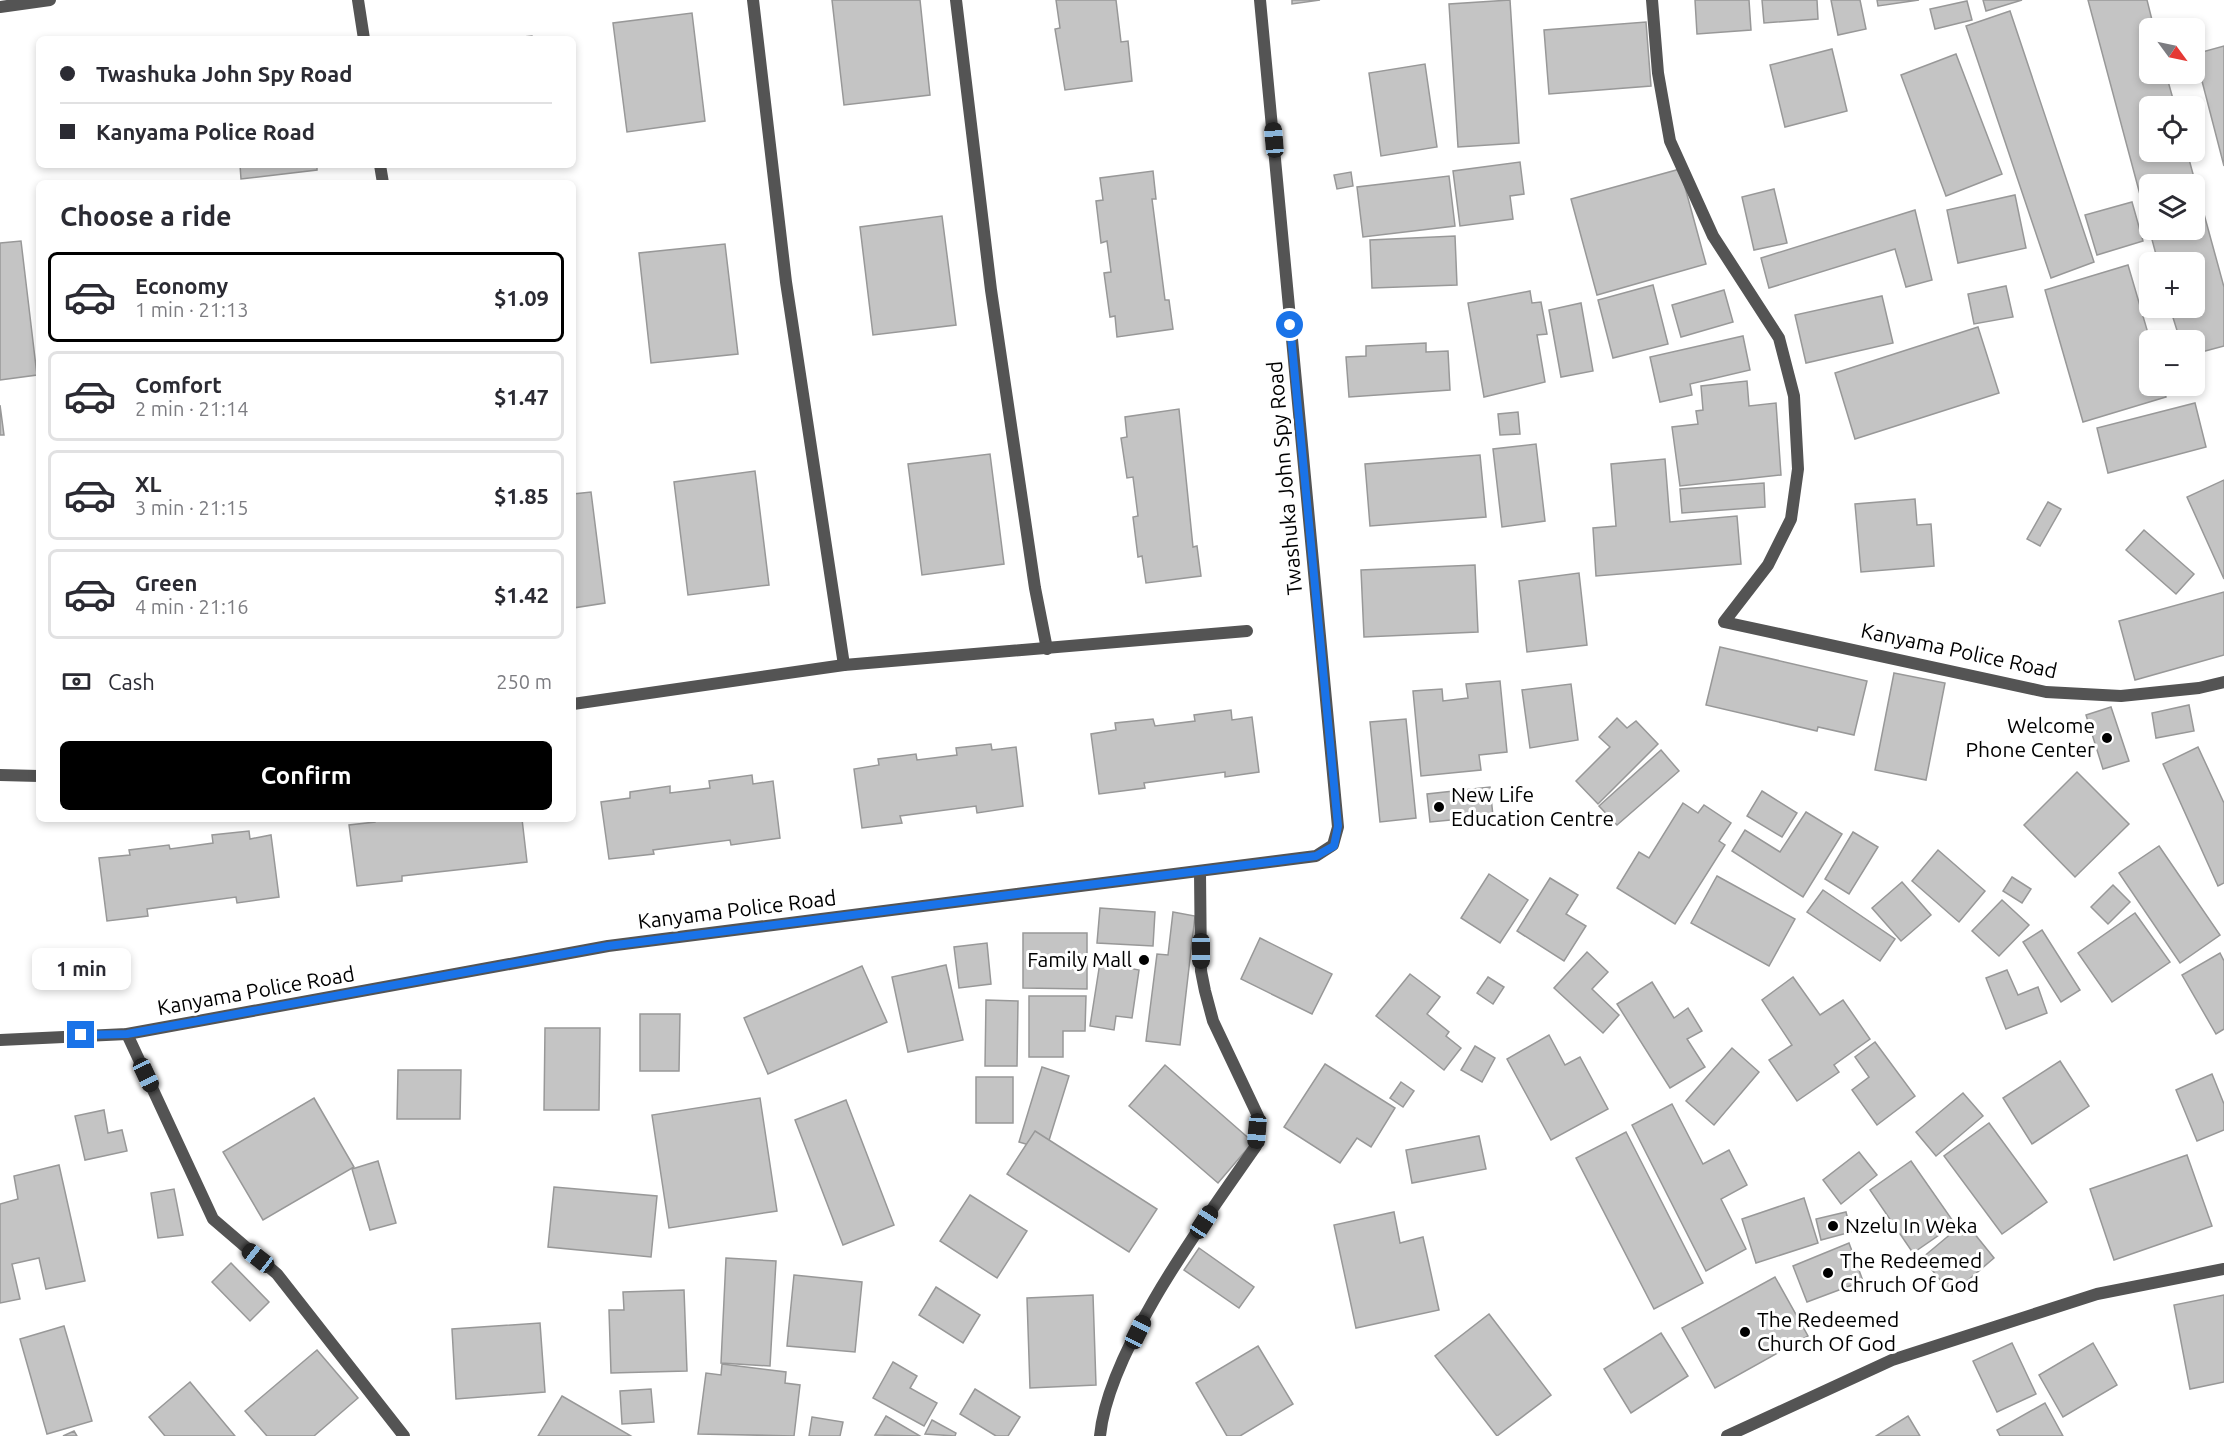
<!DOCTYPE html>
<meta charset="utf-8">
<style>
body{margin:0;font-family:Ubuntu,sans-serif;background:#f7f7f7;color:#2b2b33;height:100vh;display:flex;flex-direction:column;font-size:22px;white-space:nowrap}
*{box-sizing:border-box;margin:0}
p{font-size:20px;color:#7c7c81}
.icon{flex:none;width:33px;height:33px;fill:none;stroke:currentColor;stroke-width:2;stroke-linecap:round;stroke-linejoin:round}
.map{position:relative;flex:1;overflow:hidden}
.drawer{position:absolute;left:36px;top:180px;width:540px;height:642px;display:flex;flex-direction:column;background:#fff;border-radius:9px;box-shadow:0 3px 9px #0003}
.drawer>*{flex:none}
.guide{position:absolute;left:36px;top:36px;width:540px;height:132px;border-radius:9px;box-shadow:0 3px 9px #0003;display:grid;align-content:center;height:132px;padding:0 24px;background:#fff}
.needle{width:39px;rotate:123deg}
.tools{position:absolute;left:2139px;top:18px;display:grid;gap:12px}
.tools a{display:grid;place-items:center;width:66px;height:66px;border-radius:9px;background:#fff;box-shadow:0 3px 9px #0003;font-size:30px}
.end{position:absolute;width:27px;height:27px;margin:-14px;border:8px solid #1a73e8;background:#fff;box-shadow:0 0 0 3px #fff}
.from{border-radius:50%}
.bubble{position:absolute;height:42px;border-radius:9px;background:#fff;box-shadow:0 3px 9px #0003;font-size:20px;font-weight:600;line-height:42px;text-align:center}
.car{position:absolute;width:18px;height:36px;margin:-18px -9px;border-radius:8px;box-shadow:0 0 4px 2px #0007;background:linear-gradient(#222 24%,#8ab4d8 0 40%,#222 0 76%,#8ab4d8 0 86%,#222 0)}
.guide b{display:flex;align-items:center;gap:21px;height:57px;font-size:22px}
.guide b+b{border-top:2px solid #e1e1e2}
.guide i{width:15px;height:15px;background:#2b2b33}
ul{padding:0;list-style:none}
li{display:flex;align-items:center;gap:18px;height:90px;margin:0 12px 9px;padding:0 12px;border:3px solid #e1e1e2;border-radius:9px}
li div{flex:1}
li b{display:block;font-size:22px}
li em{font-style:normal;font-weight:600}
li.active{border-color:#000}
li>.icon{width:54px;height:54px;stroke-width:1.5}
h2{padding:0 24px;font-size:27px;line-height:72px}
.pay{display:flex;align-items:center;gap:15px;height:66px;padding:0 24px;font-size:22px}
.pay p{margin-inline-start:auto}
.primary-button{display:flex;gap:12px;margin-top:auto;padding:12px 24px}
.primary-button a{flex:1;height:69px;border-radius:9px;background:#000;color:#fff;font-size:24px;font-weight:600;line-height:69px;text-align:center}
.map>svg:first-child{display:block}
</style>
<div class="map">
<svg width="2224" height="1436" viewBox="0 0 2224 1436">
<rect width="100%" height="100%" fill="#fff"/>
<g fill="#c4c4c4" stroke="#989898" stroke-width="1.5" fill-rule="evenodd">
<polygon points="832,0 920,0 930,95 844,105"/>
<polygon points="1056,0 1116,0 1121,42 1128,41 1132,81 1065,90 1055,29 1060,28"/>
<polygon points="1292,0 1320,0 1292,4"/>
<polygon points="1510,0 1519,143 1458,147 1449,4"/>
<polygon points="1695,0 1749,0 1751,30 1697,34"/>
<polygon points="1762,0 1817,0 1818,19 1764,23"/>
<polygon points="1831,0 1860,0 1866,29 1838,35"/>
<polygon points="1877,0 1919,0 1878,6"/>
<polygon points="1983,0 2022,0 1986,11"/>
<path d="M2088,0H2147L2154,28H2150V74H2166L2175,106H2150V152H2187L2224,287V346L2194,354V340H2180L2170,308H2194V262H2158ZM2150,184H2194V230H2150Z"/>
<polygon points="1967,1 1972,20 1935,29 1930,9"/>
<polygon points="2010,11 2094,262 2051,278 1966,26"/>
<polygon points="692,13 705,121 627,132 613,23"/>
<polygon points="1646,22 1651,86 1549,94 1544,30"/>
<polygon points="532,36 533,39 503,39"/>
<polygon points="2224,46 2224,166 2195,54"/>
<polygon points="1832,49 1847,111 1785,127 1770,65"/>
<polygon points="1956,54 2002,174 1946,196 1901,75"/>
<polygon points="1425,64 1437,147 1381,156 1369,73"/>
<polygon points="1520,162 1524,194 1510,196 1513,219 1460,226 1453,171"/>
<polygon points="240,165 317,165 317,170 241,179"/>
<polygon points="1680,169 1706,264 1597,295 1571,199"/>
<polygon points="1153,171 1156,199 1152,199 1165,300 1169,300 1173,329 1117,337 1115,316 1110,317 1104,273 1111,272 1107,241 1101,243 1096,201 1103,200 1100,178"/>
<polygon points="1351,172 1353,186 1337,189 1334,175"/>
<polygon points="1449,176 1455,226 1363,237 1357,187"/>
<polygon points="1774,189 1787,243 1754,250 1742,197"/>
<polygon points="2015,195 2026,248 1958,263 1947,210"/>
<polygon points="2132,202 2143,241 2097,255 2085,215"/>
<polygon points="1915,210 1932,280 1906,287 1895,249 1769,288 1761,258"/>
<polygon points="942,216 956,325 873,335 860,227"/>
<polygon points="1455,236 1457,285 1372,288 1370,240"/>
<polygon points="21,241 37,375 0,380 0,243"/>
<polygon points="725,244 738,354 651,363 639,253"/>
<polygon points="2128,265 2150,340 2150,386 2163,386 2166,397 2083,422 2045,290"/>
<polygon points="1653,285 1668,344 1613,358 1598,300"/>
<polygon points="2006,286 2013,317 1974,324 1968,294"/>
<polygon points="1724,290 1733,322 1681,337 1672,305"/>
<polygon points="1530,291 1532,303 1541,302 1547,334 1537,335 1545,382 1484,397 1468,303"/>
<polygon points="1882,296 1893,343 1806,363 1795,315"/>
<polygon points="1581,303 1593,371 1561,377 1549,310"/>
<polygon points="1978,327 1999,393 1855,439 1835,373"/>
<polygon points="1743,336 1750,370 1690,384 1692,395 1660,402 1650,357"/>
<polygon points="1426,343 1426,352 1448,351 1450,390 1349,397 1346,357 1366,356 1366,346"/>
<polygon points="1747,381 1749,406 1776,403 1781,475 1680,486 1672,427 1698,424 1696,411 1703,410 1701,386"/>
<polygon points="2195,403 2206,447 2108,473 2097,428"/>
<polygon points="0,405 4,435 0,435"/>
<polygon points="1179,409 1193,547 1197,546 1201,576 1146,583 1142,556 1138,557 1133,517 1138,516 1133,477 1127,478 1121,438 1127,437 1125,417"/>
<polygon points="1518,412 1520,434 1500,435 1498,414"/>
<polygon points="1536,444 1545,521 1502,527 1493,449"/>
<polygon points="990,454 1004,564 922,575 908,464"/>
<polygon points="1480,455 1486,517 1370,526 1365,464"/>
<polygon points="1665,459 1670,522 1737,516 1741,564 1596,576 1593,528 1616,526 1611,464"/>
<polygon points="755,471 769,585 688,595 674,482"/>
<polygon points="2224,480 2224,579 2187,497"/>
<polygon points="1764,483 1765,507 1682,513 1680,489"/>
<polygon points="591,492 605,603 573,608 573,494"/>
<polygon points="1915,499 1917,525 1931,524 1934,566 1861,572 1855,504"/>
<polygon points="2048,502 2061,509 2040,546 2027,539"/>
<polygon points="2144,530 2194,574 2176,594 2126,550"/>
<polygon points="1475,565 1478,632 1364,637 1361,570"/>
<polygon points="1579,573 1587,645 1527,652 1519,581"/>
<polygon points="2224,592 2224,655 2135,680 2119,621"/>
<polygon points="1720,647 1867,681 1854,735 1818,727 1817,731 1706,705"/>
<polygon points="1894,673 1945,683 1926,780 1875,770"/>
<polygon points="1500,681 1507,752 1479,755 1481,770 1421,776 1413,691 1442,689 1443,701 1468,698 1466,684"/>
<polygon points="1571,684 1578,740 1530,748 1522,690"/>
<polygon points="2189,705 2194,731 2156,738 2152,713"/>
<polygon points="2111,707 2129,761 2103,769 2086,715"/>
<polygon points="1231,710 1232,720 1252,717 1259,772 1225,777 1225,772 1144,783 1145,788 1099,794 1091,734 1116,730 1115,723 1153,719 1155,726 1195,721 1194,715"/>
<polygon points="1617,718 1627,728 1636,721 1658,744 1598,804 1576,781 1610,747 1599,737"/>
<polygon points="1406,719 1416,818 1380,822 1370,722"/>
<polygon points="991,744 992,750 1016,747 1023,806 977,813 976,806 900,816 902,823 862,828 854,769 879,765 878,759 916,754 917,760 957,755 956,748"/>
<polygon points="2198,747 2224,803 2224,883 2218,886 2163,764"/>
<polygon points="1661,750 1679,771 1617,825 1599,806"/>
<polygon points="2077,772 2129,824 2075,877 2024,825"/>
<polygon points="752,775 753,784 773,781 780,838 731,845 730,840 653,850 654,854 609,859 601,802 630,798 630,792 670,786 670,793 710,788 709,781"/>
<polygon points="1490,787 1493,816 1430,822 1427,794"/>
<polygon points="1762,791 1797,813 1782,837 1747,816"/>
<polygon points="1683,803 1698,813 1704,805 1731,823 1719,841 1725,845 1675,924 1617,888 1639,852 1649,858"/>
<polygon points="1806,812 1842,834 1803,897 1732,851 1745,830 1780,852"/>
<polygon points="375,819 522,819 527,862 402,876 402,881 357,886 349,825 375,822"/>
<polygon points="249,831 250,839 271,835 279,897 237,903 236,897 147,909 148,916 107,921 99,858 130,855 129,850 169,845 170,849 213,843 212,835"/>
<polygon points="1853,832 1878,847 1849,894 1825,879"/>
<polygon points="2159,846 2220,935 2180,963 2119,873"/>
<polygon points="1938,850 1985,891 1959,922 1912,881"/>
<polygon points="1489,874 1528,900 1500,943 1461,918"/>
<polygon points="1717,876 1795,919 1769,966 1691,923"/>
<polygon points="2012,877 2031,889 2022,903 2003,891"/>
<polygon points="1550,878 1578,895 1566,914 1586,926 1564,961 1517,931"/>
<polygon points="1902,882 1931,915 1901,941 1872,908"/>
<polygon points="2113,885 2130,902 2108,924 2091,907"/>
<polygon points="1823,890 1895,939 1880,961 1807,912"/>
<polygon points="2002,900 2029,925 1999,956 1972,931"/>
<polygon points="1100,908 1155,912 1153,946 1097,943"/>
<polygon points="1173,912 1195,916 1180,1045 1146,1041 1157,954 1168,955"/>
<polygon points="2135,913 2170,962 2112,1002 2078,953"/>
<polygon points="2042,930 2080,990 2061,1002 2023,942"/>
<polygon points="1023,933 1087,933 1087,989 1023,988"/>
<polygon points="1260,938 1332,974 1312,1014 1241,979"/>
<polygon points="987,943 991,984 959,988 954,947"/>
<polygon points="1587,952 1608,972 1592,989 1619,1015 1603,1033 1554,988"/>
<polygon points="2220,953 2224,961 2224,1029 2216,1034 2182,975"/>
<polygon points="1101,956 1125,959 1123,967 1139,970 1132,1018 1116,1016 1114,1030 1090,1026"/>
<polygon points="946,965 963,1040 908,1052 892,977"/>
<polygon points="862,966 887,1022 768,1074 744,1018"/>
<polygon points="2007,970 2018,995 2038,987 2047,1013 2006,1029 1986,978"/>
<polygon points="1410,974 1440,997 1427,1014 1449,1032 1446,1036 1461,1048 1444,1070 1376,1016"/>
<polygon points="1488,977 1504,987 1493,1004 1477,993"/>
<polygon points="1793,977 1820,1015 1843,1000 1870,1039 1834,1065 1839,1072 1797,1101 1769,1060 1792,1045 1762,1000"/>
<polygon points="1652,982 1674,1018 1688,1008 1702,1031 1687,1039 1705,1067 1670,1088 1617,1004"/>
<polygon points="1029,996 1086,996 1085,1031 1063,1031 1063,1057 1029,1057"/>
<polygon points="986,1000 1018,1001 1017,1066 985,1066"/>
<polygon points="640,1014 680,1014 679,1071 640,1071"/>
<polygon points="545,1028 600,1028 599,1110 544,1110"/>
<polygon points="1549,1035 1565,1065 1580,1057 1608,1109 1551,1140 1507,1059"/>
<polygon points="1875,1042 1915,1096 1877,1125 1852,1090 1869,1077 1855,1057"/>
<polygon points="1475,1046 1495,1058 1482,1082 1461,1070"/>
<polygon points="1732,1048 1759,1072 1714,1125 1686,1101"/>
<polygon points="2060,1061 2089,1106 2032,1144 2003,1098"/>
<polygon points="1325,1064 1395,1108 1371,1147 1357,1138 1340,1163 1284,1127"/>
<polygon points="1165,1065 1253,1142 1218,1183 1129,1106"/>
<polygon points="1042,1067 1069,1076 1046,1150 1019,1142"/>
<polygon points="398,1070 461,1070 460,1119 397,1119"/>
<polygon points="2212,1074 2224,1104 2224,1130 2197,1141 2176,1090"/>
<rect x="976" y="1077" width="37" height="46"/>
<polygon points="1401,1082 1414,1091 1403,1107 1390,1098"/>
<polygon points="1963,1093 1983,1116 1936,1156 1916,1132"/>
<polygon points="314,1098 354,1167 263,1220 223,1152"/>
<polygon points="760,1098 777,1211 669,1228 652,1115"/>
<polygon points="846,1100 894,1225 843,1245 795,1120"/>
<polygon points="1672,1104 1703,1164 1729,1150 1747,1185 1721,1199 1746,1249 1706,1271 1632,1125"/>
<polygon points="104,1110 108,1133 122,1130 127,1151 85,1160 75,1116"/>
<polygon points="1989,1123 2047,1202 2002,1234 1944,1156"/>
<polygon points="1035,1131 1157,1209 1129,1252 1007,1174"/>
<polygon points="1626,1132 1703,1283 1654,1309 1576,1158"/>
<polygon points="1479,1136 1486,1169 1412,1183 1406,1150"/>
<polygon points="1859,1152 1877,1175 1841,1204 1823,1180"/>
<polygon points="2187,1155 2212,1226 2114,1260 2090,1189"/>
<polygon points="378,1161 396,1223 370,1230 352,1169"/>
<polygon points="1911,1161 1955,1224 1913,1253 1870,1190"/>
<polygon points="59,1165 85,1281 46,1289 39,1258 12,1264 20,1299 0,1303 0,1204 18,1199 14,1176"/>
<polygon points="554,1187 657,1196 651,1257 548,1247"/>
<polygon points="174,1189 183,1235 158,1238 151,1193"/>
<polygon points="970,1195 1027,1231 997,1278 940,1241"/>
<polygon points="1804,1198 1818,1243 1756,1263 1742,1219"/>
<polygon points="1394,1212 1400,1243 1423,1237 1439,1310 1356,1328 1334,1225"/>
<polygon points="1846,1212 1851,1232 1821,1240 1816,1219"/>
<polygon points="1965,1222 1994,1258 1952,1294 1922,1258"/>
<polygon points="1849,1243 1863,1281 1807,1302 1793,1266"/>
<polygon points="1199,1248 1254,1287 1239,1308 1184,1270"/>
<polygon points="726,1258 776,1261 770,1366 721,1363"/>
<polygon points="231,1263 269,1302 250,1321 212,1282"/>
<polygon points="794,1275 862,1282 855,1352 787,1346"/>
<polygon points="1775,1277 1808,1336 1715,1388 1682,1328"/>
<polygon points="936,1287 980,1315 963,1343 919,1315"/>
<polygon points="684,1290 687,1371 611,1373 609,1310 624,1310 623,1292"/>
<polygon points="1093,1295 1096,1385 1030,1388 1027,1298"/>
<polygon points="2224,1295 2224,1382 2190,1389 2174,1305"/>
<polygon points="1489,1314 1551,1395 1497,1436 1435,1356"/>
<polygon points="540,1323 545,1392 456,1399 452,1329"/>
<polygon points="64,1326 92,1421 47,1434 20,1339"/>
<polygon points="1661,1333 1688,1376 1631,1413 1604,1369"/>
<polygon points="2012,1343 2036,1394 1997,1412 1973,1361"/>
<polygon points="2093,1343 2117,1385 2063,1417 2039,1375"/>
<polygon points="1258,1346 1293,1404 1240,1436 1227,1436 1196,1383"/>
<polygon points="317,1350 358,1398 314,1436 267,1436 245,1411"/>
<polygon points="893,1362 917,1376 910,1388 937,1403 924,1426 873,1398"/>
<polygon points="722,1364 786,1372 785,1383 800,1385 794,1436 698,1434 706,1373 721,1375"/>
<polygon points="190,1382 235,1436 165,1436 149,1417"/>
<polygon points="651,1389 654,1422 622,1424 620,1391"/>
<polygon points="975,1389 1020,1417 1008,1436 996,1436 960,1414"/>
<polygon points="562,1396 631,1436 538,1436"/>
<polygon points="2045,1403 2063,1436 2000,1436 1997,1430"/>
<polygon points="886,1416 920,1436 875,1435"/>
<polygon points="1908,1416 1920,1436 1876,1436"/>
<polygon points="812,1417 843,1422 840,1436 809,1436"/>
<polygon points="932,1420 956,1433 955,1436 925,1434"/>
<polygon points="74,1431 77,1436 63,1436"/>
</g>
<g fill="none" stroke-linecap="round" stroke-linejoin="round">
<g stroke="#545454" stroke-width="12">
<polyline points="358,0 364,39"/>
<polyline points="753,0 786,282 844,665"/>
<polyline points="956,0 991,290 1035,588 1047,649"/>
<polyline points="0,7 50,0"/>
<polyline points="380,165 383,183"/>
<polyline points="573,704 844,665 1247,631"/>
<polyline points="0,775 39,776"/>
</g>
<g stroke="#545454" stroke-width="12">
<polyline points="1652,0 1658,73 1670,141 1713,236 1779,338 1794,396 1798,469 1791,519 1768,565 1724,622 2046,692 2121,696 2199,688 2224,682"/>
<polyline points="127,1034 213,1219 277,1274 404,1436"/>
<polyline points="0,1040 127,1034 608,946 1316,856 1333,845 1338,827 1260,0"/>
<path d="M1100,1436C1108,1350 1206,1218 1256,1146L1258,1116L1213,1021L1205,991L1201,971L1200,872"/>
<polyline points="1727,1436 1892,1360 2097,1294 2224,1269"/>
</g>
</g>
<g fill="none" stroke-linecap="round" stroke-linejoin="round">
<polyline stroke="#1a73e8" stroke-width="8" points="81,1035 127,1034 608,946 1316,856 1334,846 1338,826 1290,325"/>
</g>
<g fill="#000" stroke="#fff" stroke-width="2">
<circle cx="2107" cy="738" r="6"/>
<circle cx="1439" cy="807" r="6"/>
<circle cx="1144" cy="960" r="6"/>
<circle cx="1833" cy="1226" r="6"/>
<circle cx="1828" cy="1273" r="6"/>
<circle cx="1745" cy="1332" r="6"/>
</g>
<g text-anchor="middle" stroke-width="6" stroke-linejoin="round" paint-order="stroke">
<g font-size="21" fill="#000" stroke="#fff">
<text transform="translate(1285 478) rotate(-95)" y="7">Twashuka John Spy Road</text>
<text transform="translate(1959 651) rotate(12)" y="7">Kanyama Police Road</text>
<text transform="translate(737 910) rotate(-7)" y="7">Kanyama Police Road</text>
<text transform="translate(256 991) rotate(-10)" y="7">Kanyama Police Road</text>
</g>
<g font-size="21" fill="#000" stroke="#fff" text-anchor="start">
<text x="2095" y="733" text-anchor="end">Welcome<tspan x="2095" dy="24">Phone Center</tspan></text>
<text x="1451" y="802">New Life<tspan x="1451" dy="24">Education Centre</tspan></text>
<text x="1132" y="967" text-anchor="end">Family Mall</text>
<text x="1845" y="1233">Nzelu In Weka</text>
<text x="1840" y="1268">The Redeemed<tspan x="1840" dy="24">Chruch Of God</tspan></text>
<text x="1757" y="1327">The Redeemed<tspan x="1757" dy="24">Church Of God</tspan></text>
</g>
</g>
</svg>
<div class="tools">
<a><svg class="needle" viewBox="-14 -14 28 28"><path d="M0-13l5 13h-10z" fill="#e53935"/><path d="M0 13l5-13h-10z" fill="#7c7c81"/></svg></a>
<a><svg class="icon" aria-label="locate" viewBox="0 0 24 24"><circle cx="12" cy="12" r="6"/><path d="M12 2v4M12 18v4M2 12h4M18 12h4"/></svg></a>
<a><svg class="icon" aria-label="layers" viewBox="0 0 24 24"><path d="M12 4l9 5-9 5-9-5zM3 14l9 5 9-5"/></svg></a>
<a>+</a>
<a>−</a>
</div>
<i class="end from" style="left:1290px;top:325px"></i>
<i class="end" style="left:81px;top:1035px"></i>
<div class="bubble" style="left:32px;top:948px;width:99px">1 min</div>
<i class="car" style="left:1274px;top:140px;rotate:355deg"></i>
<i class="car" style="left:1201px;top:951px;rotate:180deg"></i>
<i class="car" style="left:146px;top:1075px;rotate:155deg"></i>
<i class="car" style="left:1257px;top:1131px;rotate:185deg"></i>
<i class="car" style="left:1204px;top:1222px;rotate:33deg"></i>
<i class="car" style="left:258px;top:1258px;rotate:308deg"></i>
<i class="car" style="left:1138px;top:1332px;rotate:26deg"></i>
<div class="guide">
<b><i class="from"></i>Twashuka John Spy Road</b>
<b><i></i>Kanyama Police Road</b>
</div>
<section class="drawer">
<h2>Choose a ride</h2>
<ul>
<li class="active"><svg class="icon" aria-label="car" viewBox="0 0 24 24"><path d="M5 17H2v-5l4-1 3-4h7l3 4 3 1v5h-3M9 17h6M6 11h13"/><circle cx="7" cy="17" r="2"/><circle cx="17" cy="17" r="2"/></svg><div><b>Economy</b><p>1 min · 21:13</p></div><em>$1.09</em></li>
<li><svg class="icon" aria-label="car" viewBox="0 0 24 24"><path d="M5 17H2v-5l4-1 3-4h7l3 4 3 1v5h-3M9 17h6M6 11h13"/><circle cx="7" cy="17" r="2"/><circle cx="17" cy="17" r="2"/></svg><div><b>Comfort</b><p>2 min · 21:14</p></div><em>$1.47</em></li>
<li><svg class="icon" aria-label="car" viewBox="0 0 24 24"><path d="M5 17H2v-5l4-1 3-4h7l3 4 3 1v5h-3M9 17h6M6 11h13"/><circle cx="7" cy="17" r="2"/><circle cx="17" cy="17" r="2"/></svg><div><b>XL</b><p>3 min · 21:15</p></div><em>$1.85</em></li>
<li><svg class="icon" aria-label="car" viewBox="0 0 24 24"><path d="M5 17H2v-5l4-1 3-4h7l3 4 3 1v5h-3M9 17h6M6 11h13"/><circle cx="7" cy="17" r="2"/><circle cx="17" cy="17" r="2"/></svg><div><b>Green</b><p>4 min · 21:16</p></div><em>$1.42</em></li>
</ul>
<div class="pay"><svg class="icon" aria-label="cash" viewBox="0 0 24 24"><path d="M3 7h18v10H3z"/><circle cx="12" cy="12" r="2"/></svg>Cash<p>250 m</p></div>
<div class="primary-button"><a>Confirm</a></div>
</section>
</div>
